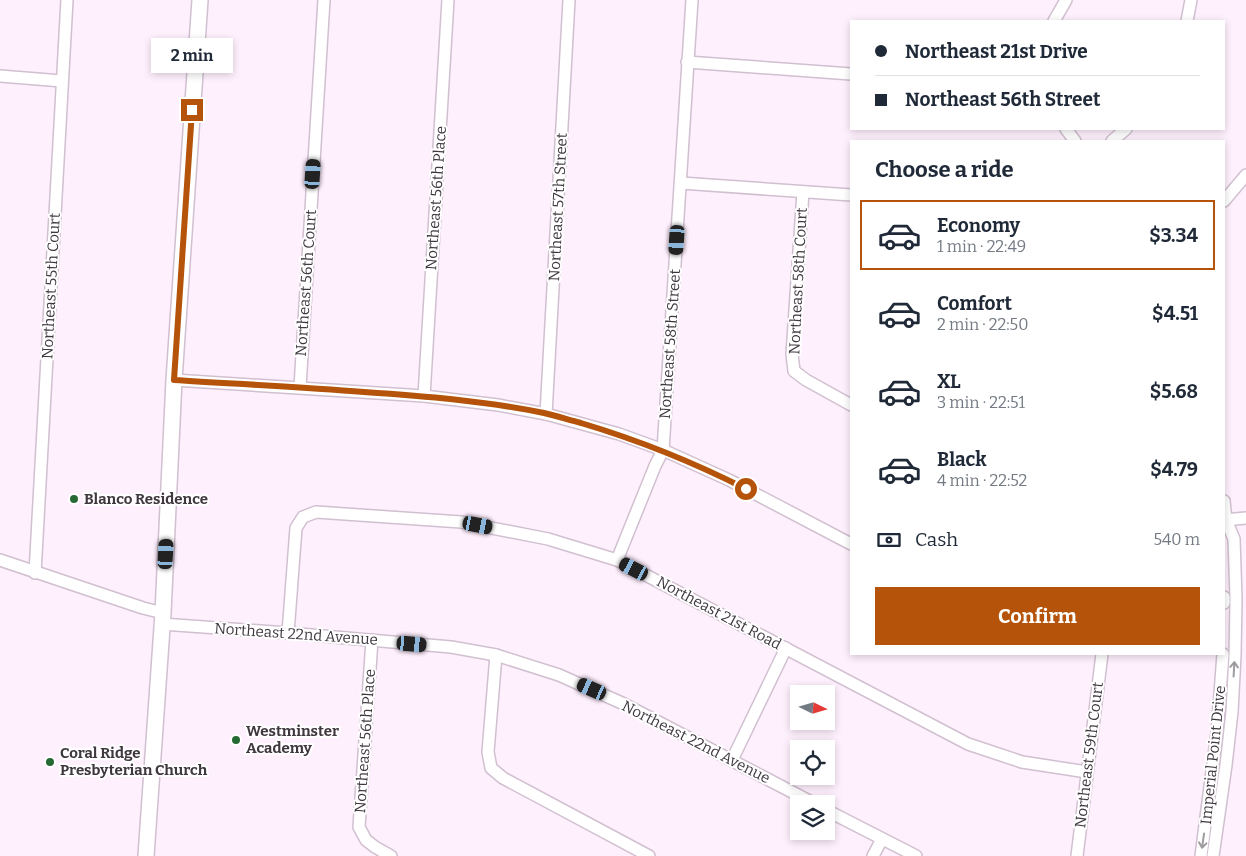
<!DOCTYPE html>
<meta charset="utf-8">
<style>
body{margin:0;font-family:Bitter,serif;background:#f2f2f3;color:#1f2937;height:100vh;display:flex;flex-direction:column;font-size:19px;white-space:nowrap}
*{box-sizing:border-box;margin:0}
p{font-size:16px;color:#747a83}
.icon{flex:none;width:28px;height:28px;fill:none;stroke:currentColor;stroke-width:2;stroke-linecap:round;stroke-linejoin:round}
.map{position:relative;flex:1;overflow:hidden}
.details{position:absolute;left:850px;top:140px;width:375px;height:515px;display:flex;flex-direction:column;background:#fff;border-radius:0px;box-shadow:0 2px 8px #0003}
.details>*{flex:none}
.guide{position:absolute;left:850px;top:20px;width:375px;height:110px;border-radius:0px;box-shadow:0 2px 8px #0003;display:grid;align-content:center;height:110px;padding:0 25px;background:#fff}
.needle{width:32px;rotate:95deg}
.tools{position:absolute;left:790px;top:685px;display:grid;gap:10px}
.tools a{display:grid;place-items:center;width:45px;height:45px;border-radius:0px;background:#fff;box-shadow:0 2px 8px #0003;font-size:25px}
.end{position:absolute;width:22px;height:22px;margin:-11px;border:6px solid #b45309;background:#fff;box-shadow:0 0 0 2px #fff}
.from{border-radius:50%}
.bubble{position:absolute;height:35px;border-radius:0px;background:#fff;box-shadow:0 2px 8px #0003;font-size:16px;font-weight:700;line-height:35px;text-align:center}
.car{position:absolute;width:15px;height:30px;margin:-15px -8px;border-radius:6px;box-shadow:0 0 4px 1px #0007;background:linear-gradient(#222 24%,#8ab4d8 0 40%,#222 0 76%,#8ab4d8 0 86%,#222 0)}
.guide b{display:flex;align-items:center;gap:18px;height:48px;font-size:19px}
.guide b+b{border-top:1px solid #e0e1e3}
.guide i{width:12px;height:12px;background:#1f2937}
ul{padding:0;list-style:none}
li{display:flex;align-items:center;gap:15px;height:70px;margin:0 10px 8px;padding:0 15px;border:2px solid transparent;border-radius:0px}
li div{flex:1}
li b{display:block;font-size:19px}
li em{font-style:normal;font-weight:700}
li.selected{border-color:#b45309}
li>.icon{width:45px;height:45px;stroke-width:1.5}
h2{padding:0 25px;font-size:22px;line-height:60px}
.pay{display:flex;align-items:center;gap:12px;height:55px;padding:0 25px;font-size:19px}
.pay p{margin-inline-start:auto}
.primary-button{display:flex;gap:10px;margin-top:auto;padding:10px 25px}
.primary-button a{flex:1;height:58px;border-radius:0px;background:#b45309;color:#fff;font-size:20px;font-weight:700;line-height:58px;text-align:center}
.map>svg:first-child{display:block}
</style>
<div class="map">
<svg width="1246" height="856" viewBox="0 0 1246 856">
<rect width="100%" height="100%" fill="#fff0fe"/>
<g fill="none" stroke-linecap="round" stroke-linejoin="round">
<defs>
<g id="street">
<polyline points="1054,21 1066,0"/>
<polyline points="1187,21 1191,0"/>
<polyline points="687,62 851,74"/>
<polyline points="0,76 62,81"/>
<polyline points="1066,129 1075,141"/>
<polyline points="1112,141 1126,129"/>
<polyline points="681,183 851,195"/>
<polyline points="803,192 792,354 794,371 806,380 851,405"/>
<polyline points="1224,201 1246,175"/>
<polyline points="174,380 424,396 498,405 546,414 619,434 663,450 729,480 851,544"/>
<polyline points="300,387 324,0"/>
<polyline points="424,396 448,0"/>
<polyline points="546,414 569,0"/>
<polyline points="1224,501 1226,520 1225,526"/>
<polyline points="1224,520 1246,518"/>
<polyline points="0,560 143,608 163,613"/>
<polyline points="617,560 655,466 663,450 692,0"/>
<polyline points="35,573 67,0"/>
<polyline points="1224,597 1224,603"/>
<polyline points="162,624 288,633 451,647 496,655 559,675 624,704 815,804"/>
<polyline points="288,633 296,528 303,517 316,512 461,522 548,539 617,560 968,744 1022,762 1087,772"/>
<polyline points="372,640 359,827 366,840 375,847 391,856"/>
<polyline points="496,655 488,752 491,768 503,778 649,856"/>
<polyline points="732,760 786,648"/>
<polyline points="826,810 916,856"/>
<polyline points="873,856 882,839"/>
<polyline points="1077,856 1102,654"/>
<polyline points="1201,856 1217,733 1223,654"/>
<polyline points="1213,856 1226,765 1232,712 1235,655 1236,599 1234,539 1226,520"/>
</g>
<polyline id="secondary" points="146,856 163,613 174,380 200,0"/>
</defs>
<use href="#street" stroke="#d1c0d0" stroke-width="14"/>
<use href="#secondary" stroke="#d1c0d0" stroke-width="18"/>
<use href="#street" stroke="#fff" stroke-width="11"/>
<use href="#secondary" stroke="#fff" stroke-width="15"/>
</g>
<defs><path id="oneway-shaft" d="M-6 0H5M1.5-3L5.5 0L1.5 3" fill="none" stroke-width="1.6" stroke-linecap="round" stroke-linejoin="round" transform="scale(1.25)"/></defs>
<g stroke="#9f9c9f">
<use href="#oneway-shaft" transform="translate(1234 669) rotate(-87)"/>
<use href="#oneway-shaft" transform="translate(1203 841) rotate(98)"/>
</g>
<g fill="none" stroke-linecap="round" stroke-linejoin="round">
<path stroke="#b45309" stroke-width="6" d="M192,110L174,380C237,384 301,387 364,392C424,396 485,401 544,413C557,416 569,420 581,423C638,440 693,462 746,489"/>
</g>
<g fill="#266934" stroke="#fff" stroke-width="2">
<circle cx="74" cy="499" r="5"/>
<circle cx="236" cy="740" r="5"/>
<circle cx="50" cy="762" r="5"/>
</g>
<g text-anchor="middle" stroke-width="4" stroke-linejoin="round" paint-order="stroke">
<g font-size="15" fill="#3f383f" stroke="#fff">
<text transform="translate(436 198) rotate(-86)" y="5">Northeast 56th Place</text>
<text transform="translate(558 207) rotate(-87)" y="5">Northeast 57th Street</text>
<text transform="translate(798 281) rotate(-87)" y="5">Northeast 58th Court</text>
<text transform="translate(306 283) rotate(-86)" y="5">Northeast 56th Court</text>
<text transform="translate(51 286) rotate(-87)" y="5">Northeast 55th Court</text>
<text transform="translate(670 344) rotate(-86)" y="5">Northeast 58th Street</text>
<text transform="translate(719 613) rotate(28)" y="5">Northeast 21st Road</text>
<text transform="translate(296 634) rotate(4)" y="5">Northeast 22nd Avenue</text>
<text transform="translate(365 741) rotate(-86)" y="5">Northeast 56th Place</text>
<text transform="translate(696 742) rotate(27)" y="5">Northeast 22nd Avenue</text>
<text transform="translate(1089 755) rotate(-83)" y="5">Northeast 59th Court</text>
<text transform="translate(1213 755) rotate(-84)" y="5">Imperial Point Drive</text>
</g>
<g font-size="15" font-weight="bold" fill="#3f383f" stroke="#fff" text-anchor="start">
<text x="84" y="504">Blanco Residence</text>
<text x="246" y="736">Westminster<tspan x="246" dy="17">Academy</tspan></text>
<text x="60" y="758">Coral Ridge<tspan x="60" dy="17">Presbyterian Church</tspan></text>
</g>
</g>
</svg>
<div class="tools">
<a><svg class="needle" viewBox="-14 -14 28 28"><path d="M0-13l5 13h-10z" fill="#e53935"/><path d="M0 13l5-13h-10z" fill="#747a83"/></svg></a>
<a><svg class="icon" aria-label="locate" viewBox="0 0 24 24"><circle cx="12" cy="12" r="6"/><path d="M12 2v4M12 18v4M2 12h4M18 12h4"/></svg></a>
<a><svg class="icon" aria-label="layers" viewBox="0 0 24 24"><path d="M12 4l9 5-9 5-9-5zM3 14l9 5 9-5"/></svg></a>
</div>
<i class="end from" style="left:746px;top:489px"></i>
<i class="end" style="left:192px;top:110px"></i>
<div class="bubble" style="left:151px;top:38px;width:82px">2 min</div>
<i class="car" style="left:313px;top:174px;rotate:4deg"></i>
<i class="car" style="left:677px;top:240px;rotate:184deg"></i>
<i class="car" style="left:478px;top:525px;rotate:101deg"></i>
<i class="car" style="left:166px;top:554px;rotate:3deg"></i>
<i class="car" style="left:634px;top:569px;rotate:297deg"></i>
<i class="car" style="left:412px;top:644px;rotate:95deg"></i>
<i class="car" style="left:592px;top:689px;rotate:294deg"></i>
<div class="guide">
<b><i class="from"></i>Northeast 21st Drive</b>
<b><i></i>Northeast 56th Street</b>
</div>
<section class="details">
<h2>Choose a ride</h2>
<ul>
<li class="selected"><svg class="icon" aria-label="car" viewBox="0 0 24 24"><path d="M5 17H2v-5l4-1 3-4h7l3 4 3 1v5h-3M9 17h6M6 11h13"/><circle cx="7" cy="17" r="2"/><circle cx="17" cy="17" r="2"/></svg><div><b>Economy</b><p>1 min · 22:49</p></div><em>$3.34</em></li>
<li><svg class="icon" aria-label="car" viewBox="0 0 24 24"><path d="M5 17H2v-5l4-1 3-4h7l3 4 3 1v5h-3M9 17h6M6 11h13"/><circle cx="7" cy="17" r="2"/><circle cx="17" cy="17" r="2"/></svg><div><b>Comfort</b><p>2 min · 22:50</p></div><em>$4.51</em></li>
<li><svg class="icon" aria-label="car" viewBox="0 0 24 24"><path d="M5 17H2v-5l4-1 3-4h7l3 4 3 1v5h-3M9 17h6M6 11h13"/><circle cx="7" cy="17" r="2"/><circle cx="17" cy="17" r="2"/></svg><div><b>XL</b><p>3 min · 22:51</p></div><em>$5.68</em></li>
<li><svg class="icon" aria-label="car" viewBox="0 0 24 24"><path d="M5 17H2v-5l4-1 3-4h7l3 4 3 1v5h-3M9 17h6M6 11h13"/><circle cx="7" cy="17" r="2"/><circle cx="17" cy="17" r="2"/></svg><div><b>Black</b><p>4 min · 22:52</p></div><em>$4.79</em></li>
</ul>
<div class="pay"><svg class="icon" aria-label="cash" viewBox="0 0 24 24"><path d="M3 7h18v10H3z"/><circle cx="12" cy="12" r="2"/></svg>Cash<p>540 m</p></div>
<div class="primary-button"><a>Confirm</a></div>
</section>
</div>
